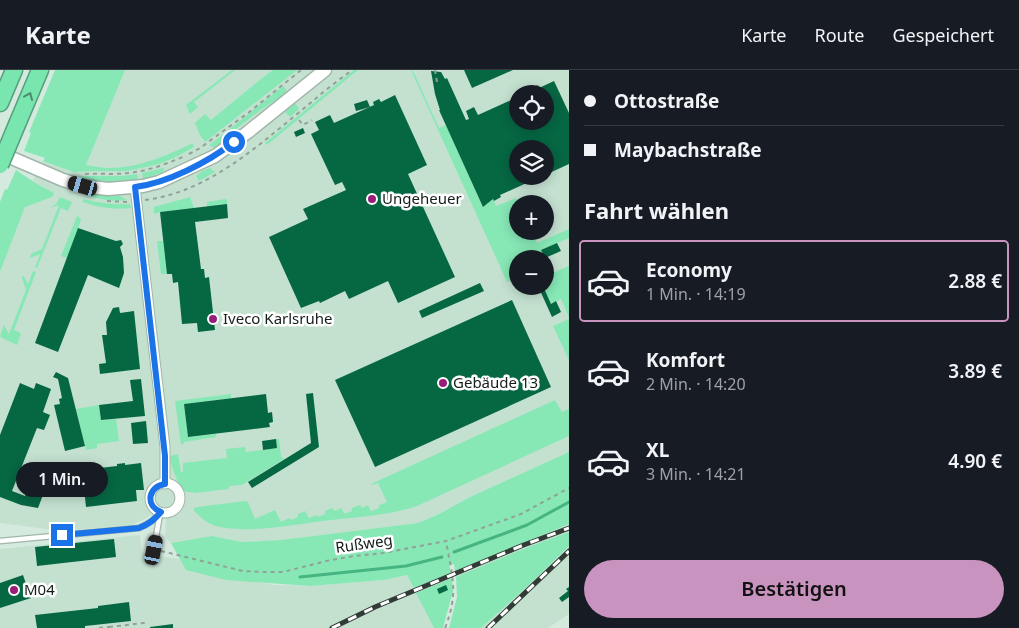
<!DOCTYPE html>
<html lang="de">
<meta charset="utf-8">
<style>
body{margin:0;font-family:"Noto Sans",sans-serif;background:#242831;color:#f1f3f6;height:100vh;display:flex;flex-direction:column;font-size:19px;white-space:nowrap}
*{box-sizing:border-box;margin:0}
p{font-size:16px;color:#9ea1a6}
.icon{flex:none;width:28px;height:28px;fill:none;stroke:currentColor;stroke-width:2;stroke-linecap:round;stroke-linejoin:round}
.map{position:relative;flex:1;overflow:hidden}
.panel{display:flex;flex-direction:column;background:#171b24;width:450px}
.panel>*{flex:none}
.hud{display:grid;align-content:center;height:110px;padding:0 15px;background:#171b24}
.controls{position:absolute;left:509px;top:15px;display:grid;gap:10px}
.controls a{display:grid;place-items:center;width:45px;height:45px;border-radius:50%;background:#171b24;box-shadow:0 2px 12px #0003;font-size:25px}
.end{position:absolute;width:22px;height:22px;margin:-11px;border:6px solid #1a73e8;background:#fff;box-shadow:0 0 0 2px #fff}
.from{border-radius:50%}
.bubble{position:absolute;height:35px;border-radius:18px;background:#171b24;box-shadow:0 2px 12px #0003;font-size:16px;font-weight:600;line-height:35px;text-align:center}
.car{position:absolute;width:15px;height:30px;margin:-15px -8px;border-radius:6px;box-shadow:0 0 4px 1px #0007;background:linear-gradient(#222 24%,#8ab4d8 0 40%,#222 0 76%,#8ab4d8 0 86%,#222 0)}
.hud b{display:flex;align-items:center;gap:18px;height:48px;font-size:19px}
.hud b+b{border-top:1px solid #363941}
.hud i{width:12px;height:12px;background:#f1f3f6}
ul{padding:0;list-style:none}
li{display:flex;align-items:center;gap:15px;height:82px;margin:0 10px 8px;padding:0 5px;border:2px solid transparent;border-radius:5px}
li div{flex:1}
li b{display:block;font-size:19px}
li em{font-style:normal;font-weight:600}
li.on{border-color:#c893be}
li>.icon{width:45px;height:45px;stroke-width:1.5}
h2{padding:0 15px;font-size:22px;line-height:60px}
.cta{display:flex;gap:10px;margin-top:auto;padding:10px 15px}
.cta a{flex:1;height:58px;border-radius:30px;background:#c893be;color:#111;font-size:20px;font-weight:600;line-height:58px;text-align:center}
header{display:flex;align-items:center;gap:30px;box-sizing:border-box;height:70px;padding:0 25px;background:#171b24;border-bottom:1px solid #363941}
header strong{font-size:24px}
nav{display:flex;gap:28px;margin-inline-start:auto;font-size:18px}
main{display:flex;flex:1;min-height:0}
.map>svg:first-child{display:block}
</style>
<header>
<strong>Karte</strong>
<nav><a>Karte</a><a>Route</a><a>Gespeichert</a></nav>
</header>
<main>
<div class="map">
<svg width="569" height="558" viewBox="0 0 569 558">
<rect width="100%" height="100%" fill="#d5eade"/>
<g fill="#c4e1d0" fill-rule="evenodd">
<path d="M125,0H569V382L470,427L439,444L418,453L282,470L242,472L212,466L171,473L165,467L166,449L151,445L145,449L131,455L62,461L0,453V202L25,137L33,110L43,91L47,90L86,94ZM518,24H545V51H518ZM518,79H545V106H518ZM518,134H545V161H518ZM518,189H545V216H518Z"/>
<polygon points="569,454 569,462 523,479 456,507 455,501"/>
<polygon points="140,465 142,482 144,484 180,489 186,500 275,515 310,516 384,510 408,505 414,518 451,503 452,508 417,523 434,558 0,558 0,479"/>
<polygon points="569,476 569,544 548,558 481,558 531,513"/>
</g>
<g fill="#87e8b6">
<path d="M55,0H125L86,95C94,96 102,98 109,98C139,98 165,86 191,74H193L194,77L176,87L159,94L141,98L126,101H94L74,102L43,91L45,88L24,81L31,63L29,62Z"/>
<polygon points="232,0 235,0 194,32 198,37 190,44 186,35"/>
<polygon points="273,0 297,0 205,72 200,65 195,53 205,44 211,50 261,9"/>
<polygon points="354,0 358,0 267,75 265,73"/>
<polygon points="411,0 412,0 415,5 439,58 446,55 483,137 493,129 496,136 516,128 519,134 518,134 518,161 531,161 537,173 569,159 569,168 541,180 545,188 518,189 517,207 507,212"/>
<polygon points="283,16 286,19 286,24 262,39 236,59 221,75 216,79 209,75 216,70"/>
<polygon points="295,33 299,39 290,47 285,42"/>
<polygon points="164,98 163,102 143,109 142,103"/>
<polygon points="210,98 215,102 199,111 196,106 202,101"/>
<polygon points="16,100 37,114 54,123 52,127 25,137 0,202 0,132 5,119 7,120"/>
<path d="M137,104L138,110C113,114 96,113 72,107L91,106H122Z"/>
<path d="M88,123L120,126L127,130C112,132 99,129 85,125Z"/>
<polygon points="60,127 72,132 68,141 61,138 37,198 35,198 40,184 30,188 31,184 42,179 59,135 50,138 56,134"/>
<polygon points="190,127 194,138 160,142 154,144 154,137"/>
<path d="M83,129C99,133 114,135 130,134L131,138C115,140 99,138 83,132Z"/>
<polygon points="225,129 227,130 227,134 207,137 207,132"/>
<polygon points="77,146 78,146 81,150 67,188 61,186"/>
<polygon points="157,171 163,171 167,204 161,204"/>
<polygon points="569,196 569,247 561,229 551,234 543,216 545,216 545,206"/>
<polygon points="33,201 36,202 14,260 21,263 17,275 2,268 0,266 4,255 9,264 26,220 22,208 23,205 28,214"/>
<polygon points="569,249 569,290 553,256"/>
<polygon points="231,324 231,328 184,334 188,367 216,364 216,367 184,372 183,374 181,375 175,331"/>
<path d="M555,330L562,342L569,339V366L417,436C387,446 354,447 323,451C291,455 247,464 216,456C208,454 200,447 194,441V438L197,437L245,431L248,432L255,449L275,440L281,452L289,448L291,450L298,447V444L305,441L309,448L316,445L318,447L325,444V441L332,438L335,441L341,438L345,444L352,441V438L360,435L362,438L368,435L370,440L372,441L379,438V435L387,432L378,413L372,415L371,414Z"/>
<polygon points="99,335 101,350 116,349 119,371 97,374 97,378 86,380 76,339"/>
<polygon points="276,369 279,369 281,386 284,389 242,415 230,416 228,419 196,423 183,421 181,421 172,397 170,387 173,385 178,384 181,402 183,402 183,393 227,388 226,379 245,377 246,382 277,378"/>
<polygon points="569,382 569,454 455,501 454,494 449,495 451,503 414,518 407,505 384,510 310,516 226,510 186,500 171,473 212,466 242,472 281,470 418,453 439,444 470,427"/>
<polygon points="569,462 569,476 531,513 481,558 449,558 457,527 456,507 523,479"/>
<polygon points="452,508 453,521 443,558 434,558 416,523"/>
</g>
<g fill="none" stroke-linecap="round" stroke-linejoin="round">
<g stroke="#47b582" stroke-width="3">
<polyline points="454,482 527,455 569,432"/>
<polyline points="300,507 406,496 442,487"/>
</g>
</g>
<g fill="#066743">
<polygon points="464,0 513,0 472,18"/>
<polygon points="431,1 441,2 445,9 447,8 466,50 469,49 466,41 474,37 478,45 518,27 518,51 545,51 545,24 519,24 538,15 539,18 554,11 569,43 569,94 545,105 545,79 518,79 518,106 543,106 544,108 532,113 531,111 500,125 501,127 494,131 493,129 483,137 439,40 440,40 435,24"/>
<polygon points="395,25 427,95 408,104 455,207 398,233 388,211 349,229 345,221 320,233 319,231 301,238 269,167 308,149 303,139 346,120 342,112 335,115 311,64 319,60 315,52 330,45 334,53 374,35 373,32 379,29 381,32"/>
<polygon points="367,30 370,37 356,41 354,34"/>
<polygon points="303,58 305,63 296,67 294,62"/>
<polygon points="227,134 228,148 195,152 201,199 204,199 205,208 209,207 215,260 198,262 197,253 182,254 178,212 173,213 172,204 167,204 160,142"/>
<polygon points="78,158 116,171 121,170 123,174 120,177 123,187 124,203 119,218 88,205 58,282 35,273"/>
<polygon points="557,173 561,181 545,188 541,180"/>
<polygon points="480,213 484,221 422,248 419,241"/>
<polygon points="538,216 543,216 551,234 556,231 561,242 552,247"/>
<polygon points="512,230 551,317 375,397 335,310"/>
<polygon points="119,237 120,243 134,241 140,299 100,304 99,294 106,293 102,265 107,265 106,252 113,238"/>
<polygon points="56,302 68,308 85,376 65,381 54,335 60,334 59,329 62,328 58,309 53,307"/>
<polygon points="141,309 145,346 101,350 99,335 133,331 130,310"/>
<polygon points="20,313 34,319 36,313 51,319 43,342 50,345 44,360 37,358 12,421 25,426 32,406 48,412 38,438 21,435 0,427 0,365"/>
<polygon points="313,323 319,377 252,418 248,412 311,373 306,324"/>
<polygon points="266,324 268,343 272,342 273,352 269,353 270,357 188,367 184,334"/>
<polygon points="146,351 148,373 133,374 131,353"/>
<polygon points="276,369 277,378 263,380 262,371"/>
<polygon points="63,392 72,394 68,417 59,415"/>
<polygon points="125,393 125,395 141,393 144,420 136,420 137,431 86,437 82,400 117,396 117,394"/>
<polygon points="114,469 116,487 37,496 35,477"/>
<polygon points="23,505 31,528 0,538 0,513"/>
<polygon points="446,515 448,520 439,524 437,519"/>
<polygon points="569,517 569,527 562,532 559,528 568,521 566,519"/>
<polygon points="129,532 131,551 85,556 85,558 37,558 35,545 98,538 98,536"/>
<polygon points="173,554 173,558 150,558 150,557"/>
</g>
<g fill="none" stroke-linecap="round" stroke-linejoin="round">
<defs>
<g id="service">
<path d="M0,471L139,458C149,454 154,450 161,442"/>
<polyline points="153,484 160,444"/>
</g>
<g id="minor">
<polyline points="135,117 165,377 165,414"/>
<circle cx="165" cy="428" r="15"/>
</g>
<polyline id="secondary" points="0,83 63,110 83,116 108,119 143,116 159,112 215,86 248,62 325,0"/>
<g id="motorway">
<polyline points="0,33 14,0"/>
<polyline points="18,52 40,0"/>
</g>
</defs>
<use href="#service" stroke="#a1b6aa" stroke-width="7"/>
<use href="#minor" stroke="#a1b6aa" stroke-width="11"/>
<use href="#secondary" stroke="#a1b6aa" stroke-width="15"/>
<use href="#motorway" stroke="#56a07b" stroke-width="19"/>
<g stroke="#91a198" stroke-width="2" stroke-dasharray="4 4" stroke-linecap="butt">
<polyline points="435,0 437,12"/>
<polyline points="299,50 303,55 312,50"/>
<polyline points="189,84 200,78 248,43 301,0"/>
<path d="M85,104C99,103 114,105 128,103C148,101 166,94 185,86"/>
<path d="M145,130C211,122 263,71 313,31C325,20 339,10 352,0"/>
<polyline points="107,131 127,132"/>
<polyline points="511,145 518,142"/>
<polyline points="522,168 532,163"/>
<polyline points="161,481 243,501 264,502 283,502 326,491 354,486 384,483 446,471 521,444 569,418"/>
<polyline points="109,557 144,553 145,557"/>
<polyline points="99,558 109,557 109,558"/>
<path d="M445,558C459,523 452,506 446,471"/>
</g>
<use href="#service" stroke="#fff" stroke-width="4.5"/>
<use href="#minor" stroke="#fff" stroke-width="9"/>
<use href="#secondary" stroke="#fff" stroke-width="12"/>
<use href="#motorway" stroke="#79e6b0" stroke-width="16"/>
<defs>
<g id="rail">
<polyline points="332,558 375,537 521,476 569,458"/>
<polyline points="488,558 569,481"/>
</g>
</defs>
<use href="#rail" stroke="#323c37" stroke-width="5"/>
<use href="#rail" stroke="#fff" stroke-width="3" stroke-dasharray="9" stroke-linecap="butt"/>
<defs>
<polyline id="motorway-bridge" points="0,95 18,52"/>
</defs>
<use href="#motorway-bridge" stroke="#56a07b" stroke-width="19" stroke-linecap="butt"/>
<use href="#motorway-bridge" stroke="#79e6b0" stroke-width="16"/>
</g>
<defs><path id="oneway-chevron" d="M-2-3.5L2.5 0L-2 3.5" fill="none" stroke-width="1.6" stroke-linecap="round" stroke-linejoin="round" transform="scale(1.25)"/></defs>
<use stroke="#4c8c6c" href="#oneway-chevron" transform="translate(29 26) rotate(-67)"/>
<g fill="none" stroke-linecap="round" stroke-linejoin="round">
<path stroke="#1a73e8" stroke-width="6" d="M62,465L139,458C149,454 154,450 161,442C144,435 149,416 165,414V386L135,117C168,113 208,92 234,72"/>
</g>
<g fill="#961e79" stroke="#fff" stroke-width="2">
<circle cx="372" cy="129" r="5"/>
<circle cx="213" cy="249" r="5"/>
<circle cx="443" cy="313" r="5"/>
<circle cx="14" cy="520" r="5"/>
</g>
<g text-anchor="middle" stroke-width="5" stroke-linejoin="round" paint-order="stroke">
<g font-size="15" fill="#151d19" stroke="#fff" text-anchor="start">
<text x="382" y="134">Ungeheuer</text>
<text x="223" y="254">Iveco Karlsruhe</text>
<text x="453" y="318">Gebäude 13</text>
<text x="24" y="525">M04</text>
</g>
<g font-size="15" fill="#151d19" stroke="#fff">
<text transform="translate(364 474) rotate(-8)" y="5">Rußweg</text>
</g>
</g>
</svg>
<div class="controls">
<a><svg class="icon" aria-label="locate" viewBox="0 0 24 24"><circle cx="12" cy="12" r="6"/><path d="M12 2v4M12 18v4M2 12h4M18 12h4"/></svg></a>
<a><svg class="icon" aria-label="layers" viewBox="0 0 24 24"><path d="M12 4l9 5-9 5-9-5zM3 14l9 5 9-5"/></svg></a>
<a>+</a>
<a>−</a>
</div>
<i class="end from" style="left:234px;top:72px"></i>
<i class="end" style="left:62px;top:465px"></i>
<div class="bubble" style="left:16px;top:392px;width:92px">1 Min.</div>
<i class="car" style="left:83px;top:116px;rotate:286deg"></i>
<i class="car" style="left:154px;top:480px;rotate:11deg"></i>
</div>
<section class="panel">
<div class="hud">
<b><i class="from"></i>Ottostraße</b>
<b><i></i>Maybachstraße</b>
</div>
<h2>Fahrt wählen</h2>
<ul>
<li class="on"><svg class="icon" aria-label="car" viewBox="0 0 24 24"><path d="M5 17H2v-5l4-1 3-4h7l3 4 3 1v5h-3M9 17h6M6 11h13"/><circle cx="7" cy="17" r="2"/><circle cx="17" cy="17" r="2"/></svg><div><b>Economy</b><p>1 Min. · 14:19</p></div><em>2.88 €</em></li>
<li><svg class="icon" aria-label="car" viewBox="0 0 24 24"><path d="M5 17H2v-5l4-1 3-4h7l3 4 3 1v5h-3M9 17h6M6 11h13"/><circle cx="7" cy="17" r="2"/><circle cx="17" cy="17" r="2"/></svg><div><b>Komfort</b><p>2 Min. · 14:20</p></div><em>3.89 €</em></li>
<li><svg class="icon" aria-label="car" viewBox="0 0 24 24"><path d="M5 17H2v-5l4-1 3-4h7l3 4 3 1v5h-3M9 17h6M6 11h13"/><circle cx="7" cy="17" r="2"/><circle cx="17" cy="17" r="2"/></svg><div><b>XL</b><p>3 Min. · 14:21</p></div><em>4.90 €</em></li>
</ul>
<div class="cta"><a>Bestätigen</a></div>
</section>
</main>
